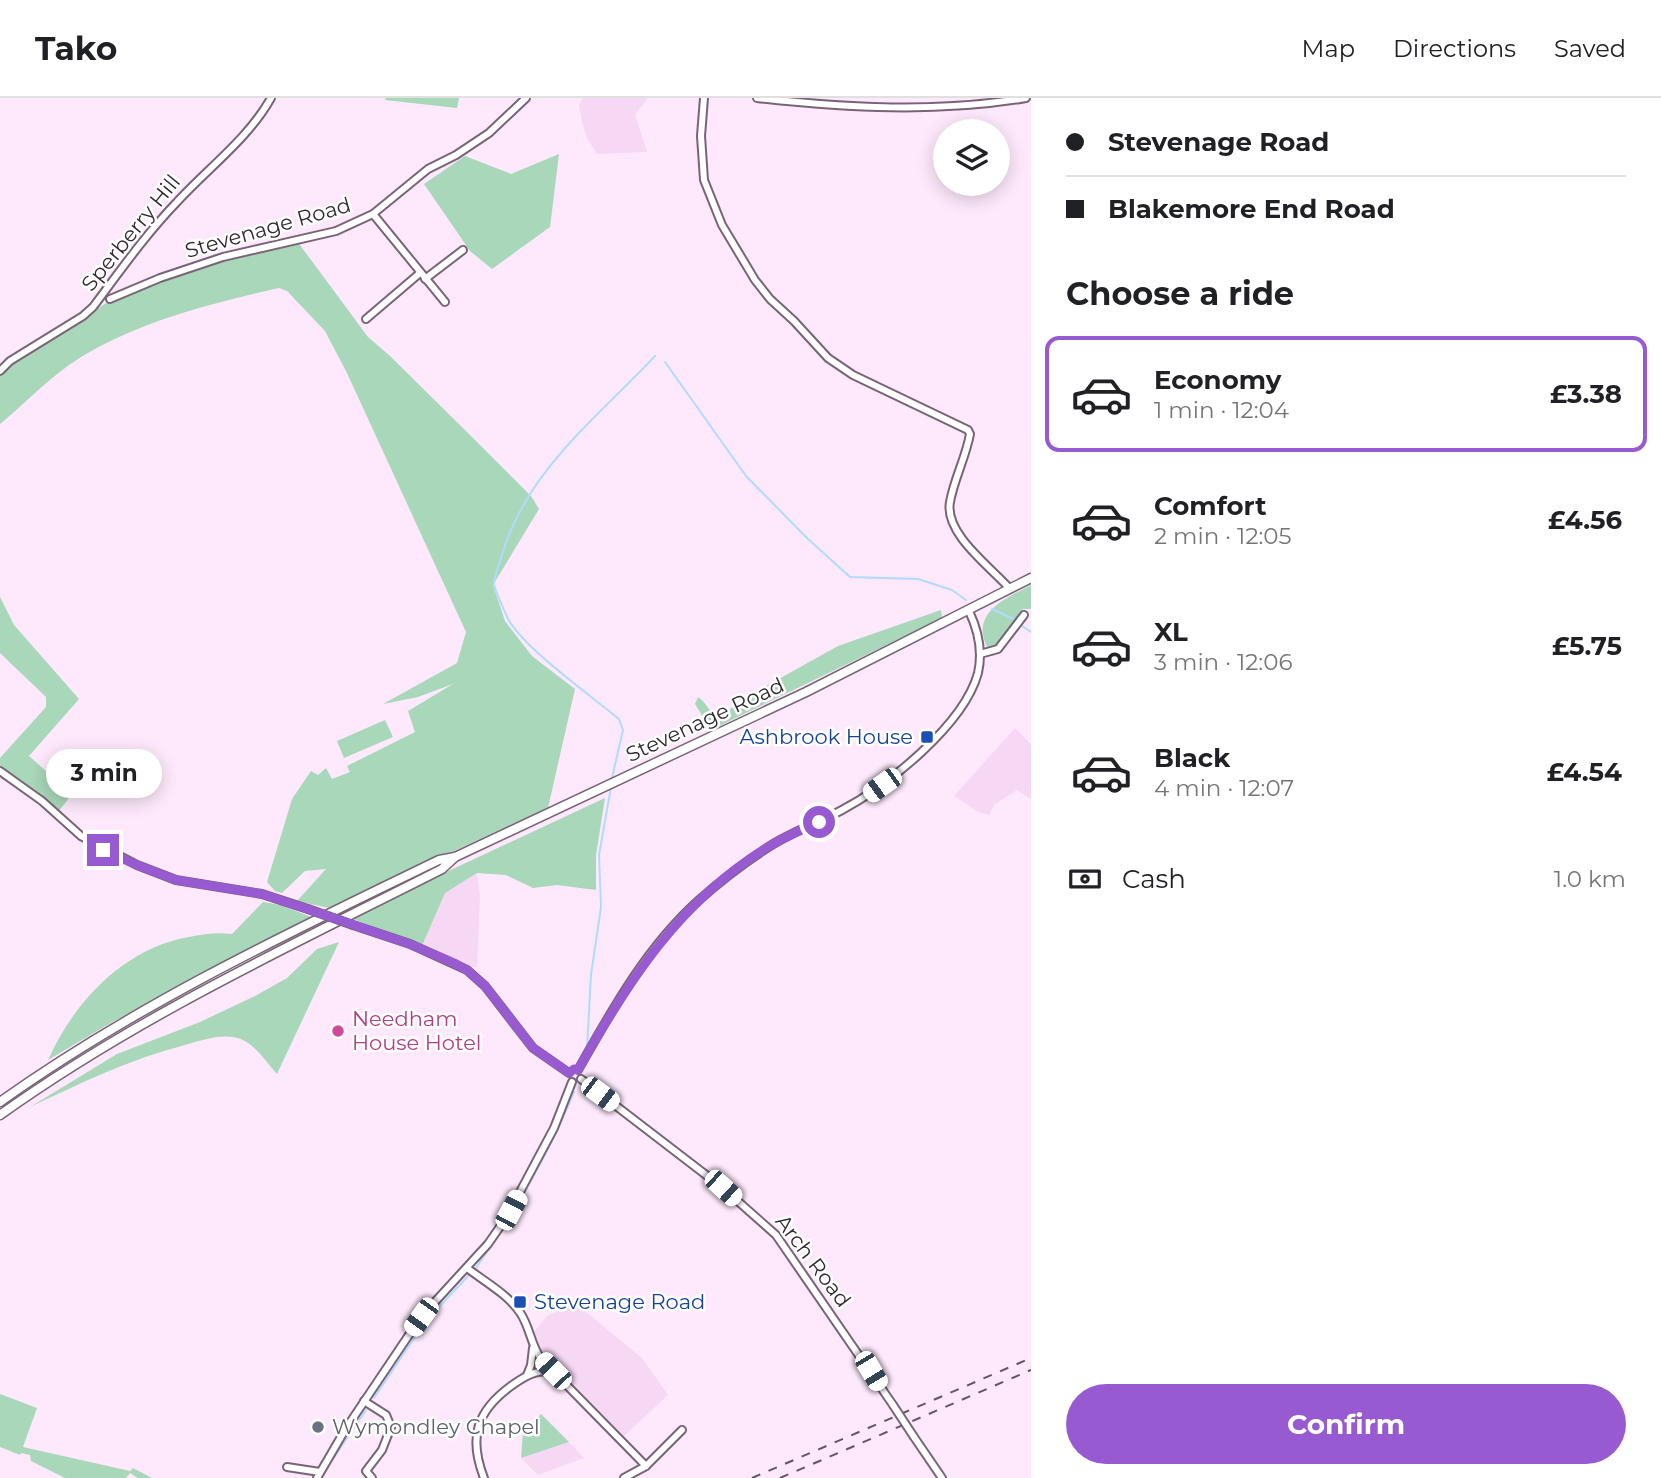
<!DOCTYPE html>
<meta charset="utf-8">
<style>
body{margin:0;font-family:Montserrat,sans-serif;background:#f6f6f6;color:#202124;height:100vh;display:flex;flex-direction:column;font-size:26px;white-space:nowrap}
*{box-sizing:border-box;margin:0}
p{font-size:23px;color:#757577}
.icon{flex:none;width:38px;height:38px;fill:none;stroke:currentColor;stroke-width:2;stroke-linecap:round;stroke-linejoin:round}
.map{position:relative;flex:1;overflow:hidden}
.panel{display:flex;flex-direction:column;background:#fff;width:630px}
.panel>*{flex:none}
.top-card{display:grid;align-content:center;height:154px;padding:0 35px;background:#fff}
.fabs{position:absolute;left:933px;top:21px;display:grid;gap:14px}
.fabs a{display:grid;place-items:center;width:77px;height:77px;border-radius:50%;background:#fff;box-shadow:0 4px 18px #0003;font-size:35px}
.end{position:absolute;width:32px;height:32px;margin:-16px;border:9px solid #975ad1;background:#fff;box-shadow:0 0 0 4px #fff}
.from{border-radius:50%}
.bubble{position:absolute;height:49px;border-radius:24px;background:#fff;box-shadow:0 4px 18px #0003;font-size:23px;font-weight:700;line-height:49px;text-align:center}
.car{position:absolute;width:21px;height:42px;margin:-21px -10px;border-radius:9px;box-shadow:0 0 5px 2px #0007;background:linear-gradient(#fff 24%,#345 0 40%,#fff 0 76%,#345 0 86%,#fff 0)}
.top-card b{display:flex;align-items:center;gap:24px;height:66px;font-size:26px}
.top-card b+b{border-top:2px solid #e0e0e0}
.top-card i{width:18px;height:18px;background:#202124}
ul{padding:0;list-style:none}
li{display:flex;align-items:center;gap:21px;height:116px;margin:0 14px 10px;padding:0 21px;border:4px solid transparent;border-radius:14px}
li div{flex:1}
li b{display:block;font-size:26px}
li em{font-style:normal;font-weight:700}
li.on{border-color:#975ad1}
li>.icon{width:63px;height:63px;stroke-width:1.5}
h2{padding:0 35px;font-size:32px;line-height:84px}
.pay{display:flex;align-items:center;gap:18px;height:77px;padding:0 35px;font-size:26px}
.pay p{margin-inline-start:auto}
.cta{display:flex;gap:14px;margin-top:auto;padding:14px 35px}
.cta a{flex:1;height:80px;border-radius:42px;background:#975ad1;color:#fff;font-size:28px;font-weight:700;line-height:80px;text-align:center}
header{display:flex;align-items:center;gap:42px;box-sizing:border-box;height:98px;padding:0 35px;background:#fff;border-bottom:2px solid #e0e0e0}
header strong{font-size:33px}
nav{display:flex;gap:38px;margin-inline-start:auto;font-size:24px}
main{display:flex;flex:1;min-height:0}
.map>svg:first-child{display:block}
</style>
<header>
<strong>Tako</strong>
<nav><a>Map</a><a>Directions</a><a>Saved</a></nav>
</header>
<main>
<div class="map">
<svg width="1031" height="1380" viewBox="0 0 1031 1380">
<rect width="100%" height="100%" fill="#fde9fb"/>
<g fill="#f7d8f4">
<polygon points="582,0 648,0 635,17 647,54 597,56 587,40 582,24 579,8"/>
<polygon points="1015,630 1031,646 1031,701 1017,692 995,706 989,717 978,714 954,698"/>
<polygon points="477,775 480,799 477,869 472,869 469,871 457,864 422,849 445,795"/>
<polygon points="569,1200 642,1260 668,1297 624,1338 543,1254 533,1235 548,1217 559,1213"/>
<polygon points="569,1344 584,1360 538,1377 521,1360"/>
</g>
<g fill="#a8d7b9">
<polygon points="386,0 459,0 457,10 385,2"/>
<polygon points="559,56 550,129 492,171 470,153 424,86 465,58 511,76"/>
<path d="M297,143L368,239L390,258L477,344L531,398L539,411L493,487L505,523L532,558L575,591L548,710L329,810L297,803L326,771L305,773L282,795L275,793L267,784L292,701L311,673L318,677L326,670L332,681L350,674L347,668L415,634L408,613L453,586L418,599L383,606L457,565L466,534L347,275L325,233L287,193L279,190C208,206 129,226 69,267C45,284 23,307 0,326V277L12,265L108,204L161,182L228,160Z"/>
<path d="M1031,487V511H1023L997,549L988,551C969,515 1005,501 1031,487Z"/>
<polygon points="0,499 14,527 79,601 29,658 72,696 59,713 0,669 0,660 46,609 46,599 0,555"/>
<path d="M941,512L942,520L711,632L695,606L698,599C707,605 707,612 718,619L759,592L838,548Z"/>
<polygon points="385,622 393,639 344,660 337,643"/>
<polygon points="605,700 596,757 596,792 557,787 533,790 506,777 477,775 445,795 422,848 353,821 442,776"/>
<path d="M263,804L281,807L311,819L114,923L48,962C74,904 124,850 189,839C204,836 217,834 232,836Z"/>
<path d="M339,844L277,976C268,966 256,948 243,942C224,934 204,942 185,947C130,961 81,985 30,1009L117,956L200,924L255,898L287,880L317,851Z"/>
<polygon points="0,1296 37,1310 23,1349 130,1373 133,1370 152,1380 138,1380 130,1375 126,1380 65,1380 31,1363 30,1357 21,1355 20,1357 0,1349"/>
<polygon points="541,1316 569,1344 521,1360 523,1334"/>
</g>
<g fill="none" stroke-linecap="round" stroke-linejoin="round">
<g stroke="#b0dbff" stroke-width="2">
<polyline points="665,264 746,378 807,440 850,479 918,481 952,492 966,502"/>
<polyline points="992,511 1014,521"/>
<polyline points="1022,528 1031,534"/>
<path d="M612,680L623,632L619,621C590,597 525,551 508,521C505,514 495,493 494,486C494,479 499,467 501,460C525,374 597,320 655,258"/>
<polyline points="587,951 591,877 601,809 599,757 611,689"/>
<path d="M476,1170C516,1112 547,1059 574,994"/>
<polyline points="374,1300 425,1224 470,1176"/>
<polyline points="333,1361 366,1312"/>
</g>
<defs>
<g id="minor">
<path d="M704,0L701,38L704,82L722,127L755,182L770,201L794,223L828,260L853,277L968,332L970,336C966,359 954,381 950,404C944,436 992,470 1010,491"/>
<path d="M757,0C847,10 937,15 1026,0"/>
<polyline points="373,116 445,204"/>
<polyline points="425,181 463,152"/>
<polyline points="110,201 160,180 223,159 336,133 373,116 428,71 456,57 489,35 526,0"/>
<polyline points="366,221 420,175"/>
<path d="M0,273L10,263L83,218L93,209C120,173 146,136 177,104C208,70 248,41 271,0"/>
<polyline points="980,556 998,551 1024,517"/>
<polyline points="0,673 42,703 81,738 137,767 176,782 262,796 308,811"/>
<polyline points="353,827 410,846 467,872 485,888 533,950 569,975"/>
<path d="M578,972C612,912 646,850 698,803C720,783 745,764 770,748C792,734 818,725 842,712C887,688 964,627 978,575C983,553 978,532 969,513"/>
<polyline points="581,981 723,1090 776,1137 893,1307"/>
<path d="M467,1170C485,1184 508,1196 521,1216C530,1230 531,1247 541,1261L646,1368"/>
<polyline points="527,1277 531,1267 533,1250"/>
<polyline points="364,1303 386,1317 391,1329 382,1352 366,1373 372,1380"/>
<polyline points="914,1339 942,1380"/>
<polyline points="287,1369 320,1374"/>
<polyline points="317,1380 345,1332 421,1219 488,1146 506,1120 554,1030 572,984"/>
<path d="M484,1380C468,1339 477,1313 511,1288C525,1278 535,1272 552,1273"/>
<polyline points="624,1380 646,1368 682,1332"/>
</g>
<g id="major">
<path d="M0,1004C136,907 288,835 439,762L455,759L806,594L1031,480"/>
<path d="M0,1017C137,919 292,847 442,771L455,759"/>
</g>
</defs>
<use href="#minor" stroke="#796477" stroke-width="10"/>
<use href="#major" stroke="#796477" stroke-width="11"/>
<use href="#minor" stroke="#fff" stroke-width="6"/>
<use href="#major" stroke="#fff" stroke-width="8"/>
<g stroke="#625761" stroke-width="2" stroke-dasharray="9 9" stroke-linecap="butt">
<polyline points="752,1380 1031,1260"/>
<polyline points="780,1380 1031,1272"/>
</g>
<defs>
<g id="minor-bridge">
<polyline points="308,811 353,827"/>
<polyline points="893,1307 914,1339"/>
</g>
</defs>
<use href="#minor-bridge" stroke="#796477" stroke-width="10" stroke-linecap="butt"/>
<use href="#minor-bridge" stroke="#fff" stroke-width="6"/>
</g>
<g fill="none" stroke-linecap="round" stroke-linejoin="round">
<path stroke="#975ad1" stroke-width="9" d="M103,752L137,767L176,782L262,796L307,811L410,846L456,866L467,872L485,888L533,950L569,975L574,971L578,972C629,882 680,802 771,747C786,738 803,731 819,724"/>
</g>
<g fill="#1a4fb4" stroke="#fff" stroke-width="2.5">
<rect x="920" y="632" width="14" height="14" rx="3.5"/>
<rect x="513" y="1197" width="14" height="14" rx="3.5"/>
</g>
<circle fill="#d1479c" stroke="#fff" stroke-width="2.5" cx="338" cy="933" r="7"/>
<circle fill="#6b7280" stroke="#fff" stroke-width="2.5" cx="318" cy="1329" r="7"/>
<g text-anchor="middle" stroke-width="5" stroke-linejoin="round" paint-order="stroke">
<g font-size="21" fill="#312830" stroke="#fff">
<text transform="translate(268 130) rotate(-16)" y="7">Stevenage Road</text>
<text transform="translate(131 135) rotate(-51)" y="7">Sperberry Hill</text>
<text transform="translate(705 622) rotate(-25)" y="7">Stevenage Road</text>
<text transform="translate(813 1163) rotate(53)" y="7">Arch Road</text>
</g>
<g font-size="21" fill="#164399" stroke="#fff" text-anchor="end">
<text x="913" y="646">Ashbrook House</text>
<text x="534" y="1211" text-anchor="start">Stevenage Road</text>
</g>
<g font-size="21" fill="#b23c85" stroke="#fff" text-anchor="start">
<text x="352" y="928">Needham<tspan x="352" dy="24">House Hotel</tspan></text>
</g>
<g font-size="21" fill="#5b616d" stroke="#fff" text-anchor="start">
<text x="332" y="1336">Wymondley Chapel</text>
</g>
</g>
</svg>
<div class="fabs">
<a><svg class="icon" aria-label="layers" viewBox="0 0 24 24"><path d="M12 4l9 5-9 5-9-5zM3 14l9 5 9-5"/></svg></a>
</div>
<i class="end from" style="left:819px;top:724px"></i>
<i class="end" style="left:103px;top:752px"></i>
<div class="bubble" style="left:46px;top:651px;width:116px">3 min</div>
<i class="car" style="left:882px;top:687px;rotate:234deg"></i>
<i class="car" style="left:600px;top:996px;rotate:127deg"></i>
<i class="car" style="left:723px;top:1090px;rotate:132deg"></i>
<i class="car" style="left:511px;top:1112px;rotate:28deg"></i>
<i class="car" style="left:421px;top:1219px;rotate:216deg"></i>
<i class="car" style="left:553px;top:1273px;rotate:316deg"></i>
<i class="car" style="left:871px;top:1273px;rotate:149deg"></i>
</div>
<section class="panel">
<div class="top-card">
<b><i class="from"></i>Stevenage Road</b>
<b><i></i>Blakemore End Road</b>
</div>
<h2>Choose a ride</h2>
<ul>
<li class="on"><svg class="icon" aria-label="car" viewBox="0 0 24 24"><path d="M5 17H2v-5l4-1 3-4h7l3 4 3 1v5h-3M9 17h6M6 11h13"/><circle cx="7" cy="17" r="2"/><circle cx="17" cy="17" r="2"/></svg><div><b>Economy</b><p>1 min · 12:04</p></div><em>£3.38</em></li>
<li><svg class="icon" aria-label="car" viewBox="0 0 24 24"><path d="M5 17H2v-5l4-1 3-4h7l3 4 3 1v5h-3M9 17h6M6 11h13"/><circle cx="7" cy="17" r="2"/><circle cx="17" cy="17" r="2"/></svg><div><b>Comfort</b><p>2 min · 12:05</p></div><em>£4.56</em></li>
<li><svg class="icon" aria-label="car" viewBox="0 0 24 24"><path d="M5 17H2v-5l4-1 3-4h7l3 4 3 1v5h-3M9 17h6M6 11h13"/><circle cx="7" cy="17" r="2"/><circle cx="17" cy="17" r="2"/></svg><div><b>XL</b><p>3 min · 12:06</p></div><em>£5.75</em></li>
<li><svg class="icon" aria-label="car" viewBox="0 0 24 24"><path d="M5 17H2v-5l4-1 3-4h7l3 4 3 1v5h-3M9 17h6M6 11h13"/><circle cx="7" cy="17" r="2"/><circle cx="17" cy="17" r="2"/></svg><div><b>Black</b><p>4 min · 12:07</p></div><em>£4.54</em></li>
</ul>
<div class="pay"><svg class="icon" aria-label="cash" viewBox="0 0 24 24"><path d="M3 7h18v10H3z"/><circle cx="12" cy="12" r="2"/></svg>Cash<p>1.0 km</p></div>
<div class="cta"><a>Confirm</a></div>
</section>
</main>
